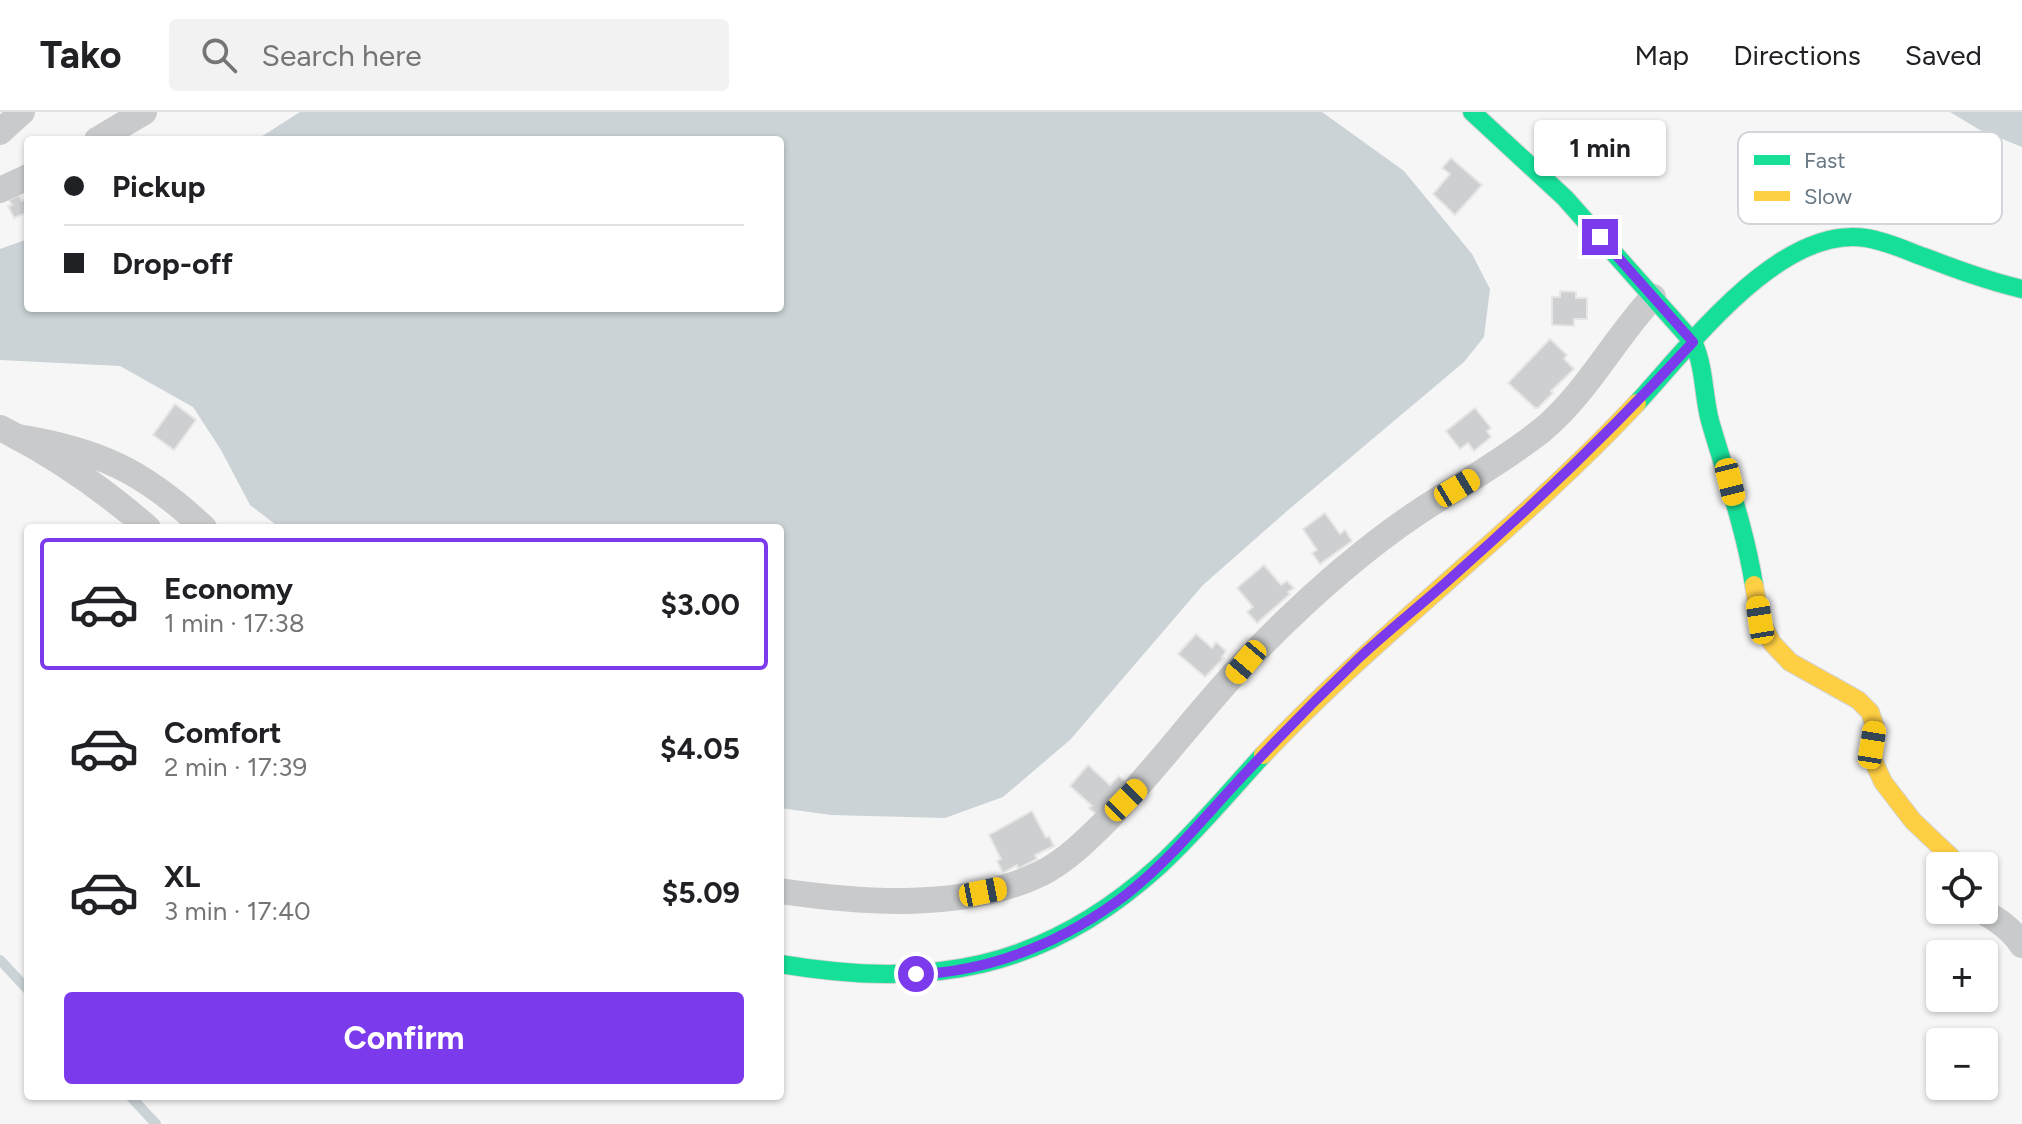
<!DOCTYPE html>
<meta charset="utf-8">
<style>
body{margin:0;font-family:Figtree,sans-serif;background:#f2f2f2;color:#202124;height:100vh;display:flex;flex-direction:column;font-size:30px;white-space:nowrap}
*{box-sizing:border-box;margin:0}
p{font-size:26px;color:#757577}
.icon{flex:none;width:44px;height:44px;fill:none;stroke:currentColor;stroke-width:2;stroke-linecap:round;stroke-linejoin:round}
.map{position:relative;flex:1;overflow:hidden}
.details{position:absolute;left:24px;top:412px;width:760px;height:576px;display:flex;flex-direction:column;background:#fff;border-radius:8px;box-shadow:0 2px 6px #0004}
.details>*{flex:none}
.hud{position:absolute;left:24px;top:24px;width:760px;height:176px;border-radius:8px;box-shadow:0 2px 6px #0004;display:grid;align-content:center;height:176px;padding:0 40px;background:#fff}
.buttons{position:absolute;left:1926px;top:740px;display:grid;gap:16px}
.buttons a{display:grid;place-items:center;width:72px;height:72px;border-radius:8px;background:#fff;box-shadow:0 2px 6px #0004;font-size:40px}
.end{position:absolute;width:36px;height:36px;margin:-18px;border:10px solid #7c3aed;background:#fff;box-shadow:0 0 0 4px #fff}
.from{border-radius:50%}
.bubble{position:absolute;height:56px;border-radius:8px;background:#fff;box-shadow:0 2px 6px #0004;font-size:26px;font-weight:700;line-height:56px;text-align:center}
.car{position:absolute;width:24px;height:48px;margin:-24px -12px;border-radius:10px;box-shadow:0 0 6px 2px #0007;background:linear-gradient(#f5c518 24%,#345 0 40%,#f5c518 0 76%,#345 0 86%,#f5c518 0)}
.hud b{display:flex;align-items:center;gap:28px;height:76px;font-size:30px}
.hud b+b{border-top:2px solid #e0e0e0}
.hud i{width:20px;height:20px;background:#202124}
ul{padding:14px 0 0;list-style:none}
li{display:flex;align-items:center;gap:24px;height:132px;margin:0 16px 12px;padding:0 24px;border:4px solid transparent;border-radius:8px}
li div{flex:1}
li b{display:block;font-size:30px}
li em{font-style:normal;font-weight:700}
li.selected{border-color:#7c3aed}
li>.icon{width:72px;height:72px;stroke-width:1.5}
.action{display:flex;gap:16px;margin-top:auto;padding:16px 40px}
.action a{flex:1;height:92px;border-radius:8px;background:#7c3aed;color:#fff;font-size:32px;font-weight:700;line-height:92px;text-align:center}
header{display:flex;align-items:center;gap:48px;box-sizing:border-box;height:112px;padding:0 40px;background:#fff;border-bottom:2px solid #e0e0e0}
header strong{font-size:38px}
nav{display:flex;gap:44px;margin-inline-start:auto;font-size:28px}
.search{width:560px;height:72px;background:#f2f2f2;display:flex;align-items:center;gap:20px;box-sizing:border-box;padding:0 28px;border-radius:8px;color:#757577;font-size:30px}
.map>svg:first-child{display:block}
</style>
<header>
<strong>Tako</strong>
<div class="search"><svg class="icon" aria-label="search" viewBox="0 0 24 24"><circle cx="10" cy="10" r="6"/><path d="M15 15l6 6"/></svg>Search here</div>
<nav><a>Map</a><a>Directions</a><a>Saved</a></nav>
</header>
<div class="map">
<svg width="2022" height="1012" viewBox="0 0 2022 1012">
<rect width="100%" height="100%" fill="#f6f6f6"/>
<g fill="#cbd3d6">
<polygon points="300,0 1322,0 1404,59 1472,142 1490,177 1484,225 1464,250 1287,399 1203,473 1070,628 1003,685 945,706 831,703 780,696 780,416 280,416 250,393 221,338 193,295 120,254 0,248 0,137 28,127 28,196 780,196 780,28 256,28"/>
<polygon points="1950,0 2022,0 2022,35 1980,18"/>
</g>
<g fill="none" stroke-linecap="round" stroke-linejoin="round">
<g stroke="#cbd3d6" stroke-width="10">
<polyline points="0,848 28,878"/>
<polyline points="130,984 156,1012"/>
</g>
</g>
<g fill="#cdcfd0" stroke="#e6e6e6" stroke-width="2">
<polygon points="1451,46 1482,73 1455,103 1433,82 1450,62 1442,56"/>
<polygon points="19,83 22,89 28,86 28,100 14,106 8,94 12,93 9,88"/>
<polygon points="1560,179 1576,180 1576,186 1587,186 1587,207 1574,207 1574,214 1552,213 1552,185 1560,185"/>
<polygon points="1550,227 1567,243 1564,247 1574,257 1551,279 1553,281 1538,296 1535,296 1508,271"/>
<polygon points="175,292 196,308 174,338 153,323"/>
<polygon points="1475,296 1491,316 1487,319 1491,325 1474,339 1468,331 1460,337 1446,319"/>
<polygon points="1325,401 1340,422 1345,418 1352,429 1320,452 1312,441 1317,438 1303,417"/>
<polygon points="1264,453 1281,473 1287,469 1294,476 1288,480 1290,482 1257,511 1247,500 1253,495 1237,476"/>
<polygon points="1196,522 1212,536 1216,530 1226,539 1222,545 1224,546 1205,565 1178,542"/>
<polygon points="1088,653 1110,673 1119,664 1127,671 1097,703 1089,696 1092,694 1070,674"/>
<polygon points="1032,699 1046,726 1049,724 1054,734 1035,743 1037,747 1018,757 1017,753 1003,761 997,749 1001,747 989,723"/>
</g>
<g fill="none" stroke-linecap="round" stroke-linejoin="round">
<defs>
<g id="fast">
<path d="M1472,0L1565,86L1693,230C1705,255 1703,283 1710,309C1726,364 1745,416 1754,473"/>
<path d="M1637,291C1689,235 1780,112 1866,126C1886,129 1905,138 1924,145C1956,157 1988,169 2022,177"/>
<path d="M780,852C930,877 1043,859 1159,754C1196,720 1229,680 1263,643"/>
</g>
<g id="slow">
<polyline points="1754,473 1760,508 1772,531 1790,550 1858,588 1870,600 1875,615 1873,648 1883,670 1913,709 1950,744 1956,754"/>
<path d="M1263,643C1381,518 1520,416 1637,291"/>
</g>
</defs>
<use href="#fast" stroke="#d2d3d4" stroke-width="20"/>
<use href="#slow" stroke="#d2d3d4" stroke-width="20"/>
<g stroke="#c9cacb" stroke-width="26">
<polyline points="0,20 22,0"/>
<polyline points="97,28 144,0"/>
<polyline points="0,78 28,65"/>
<path d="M0,316C54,343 103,377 148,416"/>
<path d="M18,325C99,338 145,360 204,416"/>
<path d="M780,779C862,791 965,799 1042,761C1067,748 1087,728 1107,708C1156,657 1198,600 1246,549C1298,495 1357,441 1420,399C1460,373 1503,349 1541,319C1587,281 1613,228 1653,185"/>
<path d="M1980,798C1997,807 2012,817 2022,833"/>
</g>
<use href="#fast" stroke="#16e098" stroke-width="18"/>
<use href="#slow" stroke="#ffcf43" stroke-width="18"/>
</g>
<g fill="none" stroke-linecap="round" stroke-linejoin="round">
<path stroke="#7c3aed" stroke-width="10" d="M916,862C992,860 1067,828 1127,782C1165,752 1197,714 1229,679C1271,633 1315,588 1360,545C1389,518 1421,493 1451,466C1536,391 1617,313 1693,230L1600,125"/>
</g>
<rect x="1738" y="20" width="264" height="92" rx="12" fill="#fff" stroke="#d2d6da" stroke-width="2"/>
<rect x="1754" y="43" width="36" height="10" fill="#16e098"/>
<rect x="1754" y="79" width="36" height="10" fill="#ffcf43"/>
<g font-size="22" fill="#687884">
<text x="1804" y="56">Fast</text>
<text x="1804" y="92">Slow</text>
</g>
</svg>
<div class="buttons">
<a><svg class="icon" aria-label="locate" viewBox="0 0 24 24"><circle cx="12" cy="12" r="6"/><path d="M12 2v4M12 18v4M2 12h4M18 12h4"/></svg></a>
<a>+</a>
<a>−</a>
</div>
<i class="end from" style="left:916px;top:862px"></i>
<i class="end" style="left:1600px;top:125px"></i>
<div class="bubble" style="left:1534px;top:8px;width:132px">1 min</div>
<i class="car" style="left:1730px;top:370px;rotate:166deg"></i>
<i class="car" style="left:1457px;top:376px;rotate:59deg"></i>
<i class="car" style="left:1760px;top:508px;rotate:351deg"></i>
<i class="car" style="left:1246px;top:550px;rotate:220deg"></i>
<i class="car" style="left:1872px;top:633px;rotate:9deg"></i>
<i class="car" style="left:1126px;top:688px;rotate:45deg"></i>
<i class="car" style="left:983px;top:780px;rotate:79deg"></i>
<div class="hud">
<b><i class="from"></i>Pickup</b>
<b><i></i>Drop-off</b>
</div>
<section class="details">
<ul>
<li class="selected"><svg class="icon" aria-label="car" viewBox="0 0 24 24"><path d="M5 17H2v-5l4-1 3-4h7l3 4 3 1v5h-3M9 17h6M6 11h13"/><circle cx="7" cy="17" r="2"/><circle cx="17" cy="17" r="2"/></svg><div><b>Economy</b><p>1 min · 17:38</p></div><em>$3.00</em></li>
<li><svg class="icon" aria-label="car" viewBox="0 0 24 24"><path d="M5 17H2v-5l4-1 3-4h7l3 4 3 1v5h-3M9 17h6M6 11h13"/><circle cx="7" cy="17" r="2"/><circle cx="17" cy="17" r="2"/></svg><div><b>Comfort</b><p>2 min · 17:39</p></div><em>$4.05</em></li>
<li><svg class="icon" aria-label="car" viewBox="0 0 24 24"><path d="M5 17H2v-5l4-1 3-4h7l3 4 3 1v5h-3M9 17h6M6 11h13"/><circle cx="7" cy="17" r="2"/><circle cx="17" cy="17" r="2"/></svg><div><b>XL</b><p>3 min · 17:40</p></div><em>$5.09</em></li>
</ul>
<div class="action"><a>Confirm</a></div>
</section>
</div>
